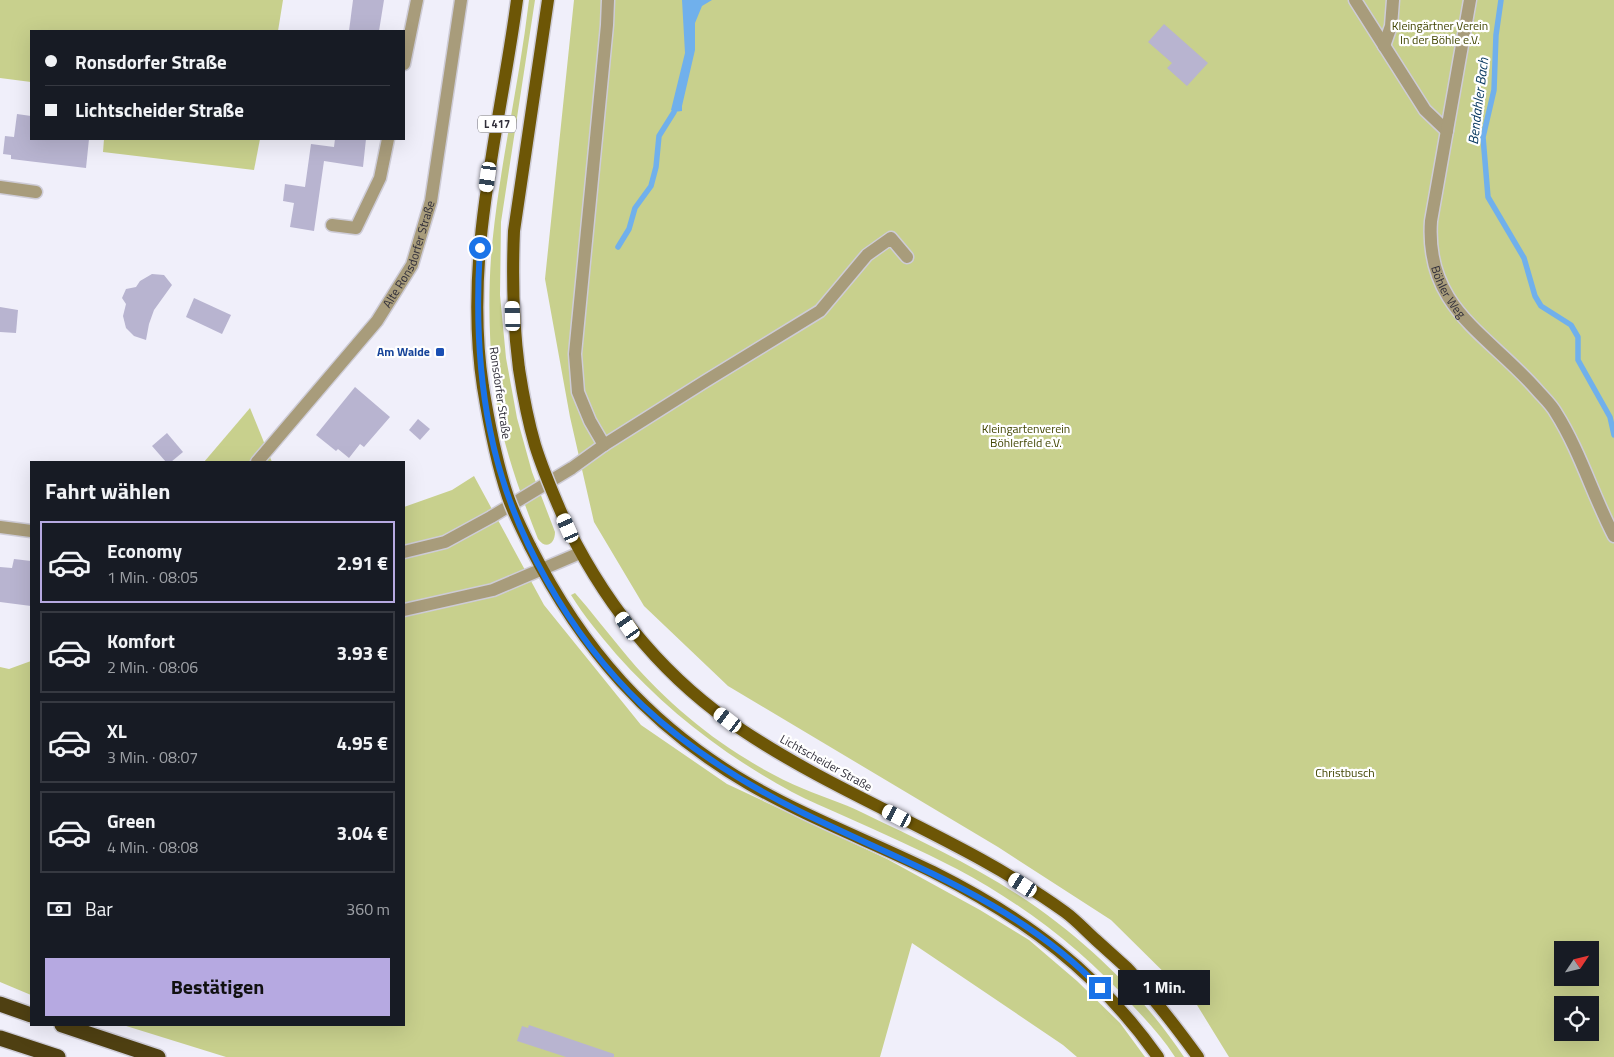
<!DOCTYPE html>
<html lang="de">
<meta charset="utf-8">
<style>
body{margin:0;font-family:"Titillium Web",sans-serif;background:#242831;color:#f1f3f6;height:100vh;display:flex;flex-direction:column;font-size:19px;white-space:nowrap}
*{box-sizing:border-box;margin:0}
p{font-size:16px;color:#9ea1a6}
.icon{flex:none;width:28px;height:28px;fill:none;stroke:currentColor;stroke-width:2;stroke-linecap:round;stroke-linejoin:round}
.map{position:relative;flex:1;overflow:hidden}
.panel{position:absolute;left:30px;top:461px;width:375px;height:565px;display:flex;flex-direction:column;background:#171b24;border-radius:0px;box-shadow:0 5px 20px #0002}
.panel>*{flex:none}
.banner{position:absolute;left:30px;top:30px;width:375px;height:110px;border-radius:0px;box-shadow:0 5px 20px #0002;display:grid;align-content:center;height:110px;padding:0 15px;background:#171b24}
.needle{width:32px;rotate:55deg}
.controls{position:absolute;left:1554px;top:941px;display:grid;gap:10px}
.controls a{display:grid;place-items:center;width:45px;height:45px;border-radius:0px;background:#171b24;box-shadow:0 5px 20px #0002;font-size:25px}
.end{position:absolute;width:22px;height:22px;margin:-11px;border:6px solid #1a73e8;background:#fff;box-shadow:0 0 0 2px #fff}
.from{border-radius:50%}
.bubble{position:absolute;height:35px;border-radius:0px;background:#171b24;box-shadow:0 5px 20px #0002;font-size:16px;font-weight:700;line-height:35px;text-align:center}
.car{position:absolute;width:15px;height:30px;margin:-15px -8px;border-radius:6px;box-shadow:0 0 4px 1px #0007;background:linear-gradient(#fff 24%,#345 0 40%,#fff 0 76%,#345 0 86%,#fff 0)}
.banner b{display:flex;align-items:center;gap:18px;height:48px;font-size:19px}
.banner b+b{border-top:1px solid #363941}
.banner i{width:12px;height:12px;background:#f1f3f6}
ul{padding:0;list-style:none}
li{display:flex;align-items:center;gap:15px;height:82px;margin:0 10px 8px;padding:0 5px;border:2px solid #363941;border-radius:0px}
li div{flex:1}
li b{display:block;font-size:19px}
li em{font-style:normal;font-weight:700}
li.selected{border-color:#b6a9e1}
li>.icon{width:45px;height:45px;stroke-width:1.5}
h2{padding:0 15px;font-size:22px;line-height:60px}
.pay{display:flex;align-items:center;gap:12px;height:55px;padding:0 15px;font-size:19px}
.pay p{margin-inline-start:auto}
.primary-button{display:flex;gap:10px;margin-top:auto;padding:10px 15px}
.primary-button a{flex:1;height:58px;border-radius:0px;background:#b6a9e1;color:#111;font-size:20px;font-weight:700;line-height:58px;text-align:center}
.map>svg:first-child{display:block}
</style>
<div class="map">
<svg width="1614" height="1057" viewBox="0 0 1614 1057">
<rect width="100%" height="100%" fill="#f0effa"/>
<g fill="#c8d08d" fill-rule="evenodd">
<polygon points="0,0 283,0 278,31 31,31 31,82 0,78"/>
<path d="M529,0H535L501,222L500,295L506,358L517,418L532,472L555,532C555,544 546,550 538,539C525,506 513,473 504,439C490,385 487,313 491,258C498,171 519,86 529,0Z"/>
<path d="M574,0H1614V1057H1229L1197,1005L1111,920L998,847L728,686L644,606L594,522L570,417L545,279ZM1562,950H1590V978H1562ZM1562,1005H1590V1032H1562Z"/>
<polygon points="104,139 260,139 254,170 103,152"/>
<polygon points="250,408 272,462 204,462"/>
<polygon points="474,476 544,605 641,725 727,784 887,859 980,910 1029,940 1077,981 1120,1023 1145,1057 1077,1057 1063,1045 912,943 880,1057 226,1057 123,1025 404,1025 404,507 452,490"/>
<path d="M575,593C591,611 606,631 622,650C657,693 700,731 748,760C765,771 785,781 804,789C823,797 843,803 861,812C915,838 971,864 1020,896C1084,938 1142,994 1184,1057H1175C1163,1038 1148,1022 1133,1006C1083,950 1023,904 957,869C920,850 882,833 844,816C827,808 809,801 792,792C724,755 667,711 616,654C600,635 584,616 571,595Z"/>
<polygon points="31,661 31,995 0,982 0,667 9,669"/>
</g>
<polygon fill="#70b0ec" points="682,0 712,0 702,6 695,23 695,50 682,106 682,111 674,112 671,110 685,53"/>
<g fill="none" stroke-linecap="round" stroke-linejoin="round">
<g stroke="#70b0ec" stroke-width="5.5">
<polyline points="1501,0 1496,35 1494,90 1483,137 1488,197 1524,258 1535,296 1541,306 1571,325 1578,337 1578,360 1610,417 1614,435"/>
<polyline points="618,247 629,229 635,208 651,186 656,167 659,136 674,112"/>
</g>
</g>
<g fill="#b8b4d0">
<polygon points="353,0 384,0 379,31 349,31"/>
<polygon points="1164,24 1208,63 1187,86 1167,68 1172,63 1148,42"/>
<polygon points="17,114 31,116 31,139 89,139 86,168 11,159 11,155 3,154 5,136 14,137"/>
<polygon points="335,139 366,139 363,167 324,161 314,231 290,227 294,203 283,201 285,184 305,187 311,144 334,147"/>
<polygon points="152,274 164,275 172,285 154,310 149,324 146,340 134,336 126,328 123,316 126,304 122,298 126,289 136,287 140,281"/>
<polygon points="194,298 231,315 222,334 186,317"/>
<polygon points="0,307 18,310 16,333 0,332"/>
<polygon points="355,387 390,417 364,447 360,444 349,458 338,449 336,451 316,435"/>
<polygon points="418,419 430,429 420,440 409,430"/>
<polygon points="167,433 183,452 171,462 166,462 152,446"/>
<polygon points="14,559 31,561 31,606 0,602 0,567 12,568"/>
<polygon points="529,1025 614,1054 614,1057 566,1057 517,1041 522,1026 528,1028"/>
</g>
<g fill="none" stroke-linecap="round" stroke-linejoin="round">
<defs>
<g id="minor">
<polyline points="1355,0 1425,110 1447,131"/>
<path id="s1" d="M1470,0L1431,221C1425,308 1487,333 1537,390C1543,397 1551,404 1556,413C1580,451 1593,496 1614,536"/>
<polyline points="1384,46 1391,26 1393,0"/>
<polyline points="404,64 417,0"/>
<polyline points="0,187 36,192"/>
<polyline points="332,225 356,228 380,178 388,139"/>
<polyline points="604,445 590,421 578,392 575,354 607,25 608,0"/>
<path id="s2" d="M257,462L377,321L412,265L431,201L461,0"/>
<polyline points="0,527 31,531"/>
<polyline points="404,552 445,542 491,517 572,468 604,445 704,382 820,311 867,255 891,238 907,257"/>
<polyline points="404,610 493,590 580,553"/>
</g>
<g id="major">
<path d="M519,369C513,323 512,278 514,231L548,0"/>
<path d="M483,387C463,257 500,128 517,0"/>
<path d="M568,528C609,610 665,679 742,730C845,799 964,839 1065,912C1076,920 1086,931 1096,940C1106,949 1117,959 1127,968C1135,976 1142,986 1149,994C1166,1014 1182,1035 1198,1057"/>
<path d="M530,546C582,649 649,726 749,784C808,818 872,842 933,872C1025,918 1098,972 1158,1057"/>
</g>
<g id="highway">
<polyline points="0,1004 31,1015"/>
<polyline points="62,1025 158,1057"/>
<polyline points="0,1038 58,1057"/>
</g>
</defs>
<use href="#minor" stroke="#ceccd7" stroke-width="15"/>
<use href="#major" stroke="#ceccd7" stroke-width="15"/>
<use href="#highway" stroke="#ceccd7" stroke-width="18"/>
<use href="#minor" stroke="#a89c7b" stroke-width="12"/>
<use href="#major" stroke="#6d5606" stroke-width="12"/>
<use href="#highway" stroke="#4f4012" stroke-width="15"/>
<defs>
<g id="major-bridge">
<path d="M519,369C523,395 528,421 535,445C544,474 556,501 568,528"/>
<path d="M483,387C489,424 496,461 508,497C514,514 522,530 530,546"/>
</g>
</defs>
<use href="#major-bridge" stroke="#ceccd7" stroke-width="15" stroke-linecap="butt"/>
<use href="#major-bridge" stroke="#6d5606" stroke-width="12"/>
</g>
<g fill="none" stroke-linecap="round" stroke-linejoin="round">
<path stroke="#1a73e8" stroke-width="6" d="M480,248C476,309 478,370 490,430C510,532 569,635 643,706C689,749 743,783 799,811C904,863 1017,901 1100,988"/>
</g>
<rect fill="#1a4fb4" stroke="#fff" stroke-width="2" x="435" y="347" width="10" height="10" rx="2.5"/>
<g text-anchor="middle" stroke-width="4.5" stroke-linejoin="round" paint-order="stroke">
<rect fill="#fff" stroke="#6f6d75" stroke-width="1" x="478" y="115.5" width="38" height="17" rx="4"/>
<g font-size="11" font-weight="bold" fill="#312f3a">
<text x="497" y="128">L 417</text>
</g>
<g font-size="12" fill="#434704" stroke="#fff">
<text x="1440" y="30">Kleingärtner Verein<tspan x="1440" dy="14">In der Böhle e.V.</tspan></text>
<text x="1026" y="433">Kleingartenverein<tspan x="1026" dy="14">Böhlerfeld e.V.</tspan></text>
<text x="1345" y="777">Christbusch</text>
</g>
<g font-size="12" fill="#312f3a" stroke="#fff">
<text dy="4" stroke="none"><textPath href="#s2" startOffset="260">Alte Ronsdorfer Straße</textPath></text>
<text dy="4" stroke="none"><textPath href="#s1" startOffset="299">Böhler Weg</textPath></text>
<text transform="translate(500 393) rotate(82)" y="4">Ronsdorfer Straße</text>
<text transform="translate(826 763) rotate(29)" y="4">Lichtscheider Straße</text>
</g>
<g font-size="12" font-weight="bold" fill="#164399" stroke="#fff" text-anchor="end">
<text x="430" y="356">Am Walde</text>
</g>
<g font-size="14" font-style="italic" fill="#0b3b62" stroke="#fff">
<text transform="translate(1478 101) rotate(-83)" y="5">Bendahler Bach</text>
</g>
</g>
</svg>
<div class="controls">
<a><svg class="needle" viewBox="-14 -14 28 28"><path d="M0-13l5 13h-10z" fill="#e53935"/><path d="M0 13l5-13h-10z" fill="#9ea1a6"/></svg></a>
<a><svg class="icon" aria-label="locate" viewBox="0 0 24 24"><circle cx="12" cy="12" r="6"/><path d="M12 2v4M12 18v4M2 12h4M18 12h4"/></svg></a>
</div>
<i class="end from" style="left:480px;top:248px"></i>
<i class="end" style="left:1100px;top:988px"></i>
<div class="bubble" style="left:1118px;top:970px;width:92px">1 Min.</div>
<i class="car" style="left:488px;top:177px;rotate:188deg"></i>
<i class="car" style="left:513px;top:316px;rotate:358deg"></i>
<i class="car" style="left:568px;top:528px;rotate:336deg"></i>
<i class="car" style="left:628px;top:626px;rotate:325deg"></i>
<i class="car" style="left:728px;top:720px;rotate:307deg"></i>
<i class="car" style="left:897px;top:816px;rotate:297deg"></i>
<i class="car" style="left:1023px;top:885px;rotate:303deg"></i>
<div class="banner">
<b><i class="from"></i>Ronsdorfer Straße</b>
<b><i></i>Lichtscheider Straße</b>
</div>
<section class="panel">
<h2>Fahrt wählen</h2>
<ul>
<li class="selected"><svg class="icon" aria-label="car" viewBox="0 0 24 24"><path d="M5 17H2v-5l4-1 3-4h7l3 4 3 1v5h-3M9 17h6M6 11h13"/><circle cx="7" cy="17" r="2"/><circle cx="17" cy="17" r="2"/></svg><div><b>Economy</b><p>1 Min. · 08:05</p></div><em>2.91 €</em></li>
<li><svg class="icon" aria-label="car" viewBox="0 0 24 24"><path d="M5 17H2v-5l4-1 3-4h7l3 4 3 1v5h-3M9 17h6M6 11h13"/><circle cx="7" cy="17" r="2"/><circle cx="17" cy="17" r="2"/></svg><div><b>Komfort</b><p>2 Min. · 08:06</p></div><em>3.93 €</em></li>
<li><svg class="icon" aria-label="car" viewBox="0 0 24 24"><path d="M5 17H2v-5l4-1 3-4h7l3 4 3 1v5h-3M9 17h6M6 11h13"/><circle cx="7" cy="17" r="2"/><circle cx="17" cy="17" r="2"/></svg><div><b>XL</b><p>3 Min. · 08:07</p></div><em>4.95 €</em></li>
<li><svg class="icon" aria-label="car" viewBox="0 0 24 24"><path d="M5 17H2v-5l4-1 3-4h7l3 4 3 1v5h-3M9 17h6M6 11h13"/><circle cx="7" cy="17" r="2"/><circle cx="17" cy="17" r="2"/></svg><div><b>Green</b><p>4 Min. · 08:08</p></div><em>3.04 €</em></li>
</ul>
<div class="pay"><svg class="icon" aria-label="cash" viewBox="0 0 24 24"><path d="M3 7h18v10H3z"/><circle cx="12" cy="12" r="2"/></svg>Bar<p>360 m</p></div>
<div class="primary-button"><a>Bestätigen</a></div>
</section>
</div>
